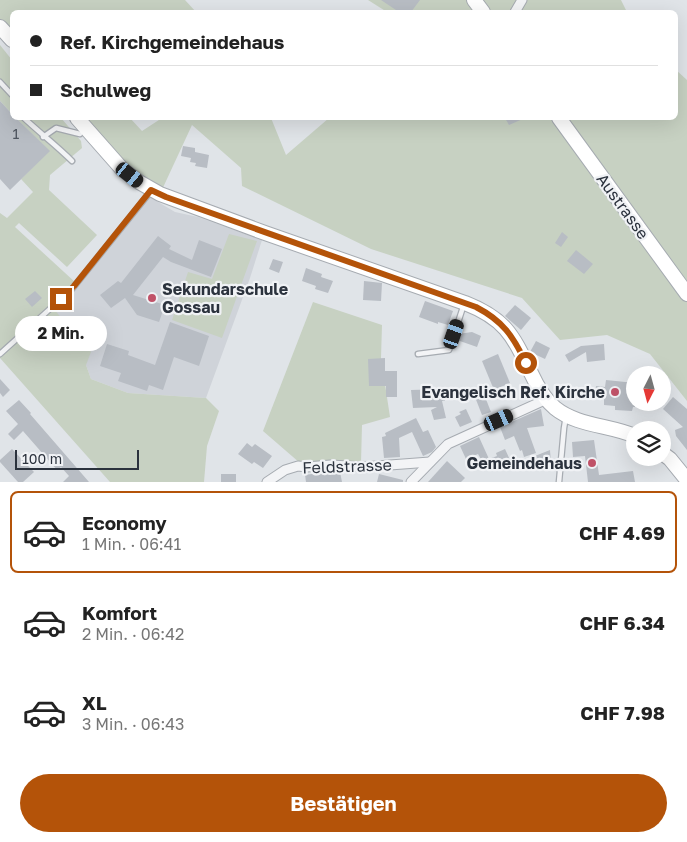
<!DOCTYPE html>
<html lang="de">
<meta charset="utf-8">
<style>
body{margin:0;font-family:"Golos Text",sans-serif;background:#f2f2f2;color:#222;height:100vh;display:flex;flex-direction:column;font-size:19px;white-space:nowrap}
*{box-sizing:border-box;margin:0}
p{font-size:16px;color:#767676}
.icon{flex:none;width:28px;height:28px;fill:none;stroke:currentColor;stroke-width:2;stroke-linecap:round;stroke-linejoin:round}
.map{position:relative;height:482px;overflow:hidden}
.details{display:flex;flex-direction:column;background:#fff;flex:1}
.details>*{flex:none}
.hud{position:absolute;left:10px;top:10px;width:668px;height:110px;border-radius:8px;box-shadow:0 5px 20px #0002;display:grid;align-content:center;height:110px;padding:0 20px;background:#fff}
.needle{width:32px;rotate:186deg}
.tools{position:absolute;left:626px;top:366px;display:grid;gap:10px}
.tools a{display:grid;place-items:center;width:45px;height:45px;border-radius:50%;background:#fff;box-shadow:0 5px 20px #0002;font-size:25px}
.scale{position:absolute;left:15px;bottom:12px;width:124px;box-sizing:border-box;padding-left:5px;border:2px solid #2b323d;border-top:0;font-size:14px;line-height:18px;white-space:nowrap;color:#2b323d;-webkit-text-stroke:4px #f0f2f5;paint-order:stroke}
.end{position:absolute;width:22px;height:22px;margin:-11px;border:6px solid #b45309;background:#fff;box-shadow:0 0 0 2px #fff}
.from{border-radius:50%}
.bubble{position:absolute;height:35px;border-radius:18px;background:#fff;box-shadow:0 5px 20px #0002;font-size:16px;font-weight:700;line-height:35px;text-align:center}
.car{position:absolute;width:15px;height:30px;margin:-15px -8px;border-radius:6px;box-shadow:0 0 4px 1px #0007;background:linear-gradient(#222 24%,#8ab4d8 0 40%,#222 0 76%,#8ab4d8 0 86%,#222 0)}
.hud b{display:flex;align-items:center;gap:18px;height:48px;font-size:19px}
.hud b+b{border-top:1px solid #e0e0e0}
.hud i{width:12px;height:12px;background:#222}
ul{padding:9px 0 0;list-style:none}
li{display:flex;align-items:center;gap:15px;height:82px;margin:0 10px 8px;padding:0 10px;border:2px solid transparent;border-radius:8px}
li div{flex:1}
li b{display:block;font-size:19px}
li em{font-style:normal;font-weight:700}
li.current{border-color:#b45309}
li>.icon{width:45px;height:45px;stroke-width:1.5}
.action{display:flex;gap:10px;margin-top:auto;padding:10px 20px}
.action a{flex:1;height:58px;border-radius:30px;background:#b45309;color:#fff;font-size:20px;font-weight:700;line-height:58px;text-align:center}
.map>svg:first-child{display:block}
</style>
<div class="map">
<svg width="687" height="482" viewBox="0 0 687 482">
<rect width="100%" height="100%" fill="#e0e4e8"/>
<polygon fill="#cfd3d9" points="148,196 175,212 198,217 262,240 250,278 206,398 128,393 91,379 86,365 52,307 74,286"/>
<g fill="#c7d1c2">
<polygon points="0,0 185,0 196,12 12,12 12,40 0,27"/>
<polygon points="368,0 621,0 627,12 387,12"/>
<polygon points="0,45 12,60 12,114 0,101"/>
<polygon points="675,69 687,80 687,401 650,354 607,335 560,340 522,298 371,249 242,186 241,168 192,125 160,194 151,190 77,118 130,118 142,131 162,118 271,118 286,155 329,118 675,118"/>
<polygon points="16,118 61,118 81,141 82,148 50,175 49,190 97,235 67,267 19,223 15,227 76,283 52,307 91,352 86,365 91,379 128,393 206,398 219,411 207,446 204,482 110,482 0,358 0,213 7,218 33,192 21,179 49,151"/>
<polygon points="229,234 257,241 222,338 172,320 188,272 212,279"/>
<polygon points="313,302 382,325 381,358 390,417 362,425 361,463 300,463 263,431"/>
</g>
<g fill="#b8bdc4">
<polygon points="381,0 420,0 411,12 399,12"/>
<polygon points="0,101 12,114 12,118 16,118 50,151 10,190 0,179"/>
<polygon points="505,118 525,118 509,125"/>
<polygon points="183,146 195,148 195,152 209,155 207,168 195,166 196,163 190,162 191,158 181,156"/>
<polygon points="562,232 568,237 561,247 555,243"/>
<polygon points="158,236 171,246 169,249 192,260 199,240 222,249 211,277 171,262 163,257 133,295 165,305 159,322 137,315 125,298 111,308 100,295 118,281 121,283"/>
<polygon points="576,250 593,264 584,274 567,261"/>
<polygon points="273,259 283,262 279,273 269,269"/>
<polygon points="306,268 322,274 321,277 333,281 328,293 315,289 316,286 302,281"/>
<polygon points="364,281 382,283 381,301 363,300"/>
<polygon points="35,291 42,298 32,307 25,299"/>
<polygon points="425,301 453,311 448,325 438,322 438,324 419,317"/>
<polygon points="515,305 531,318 521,330 505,316"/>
<polygon points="170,322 209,336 199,366 174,357 163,390 149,385 147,391 118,381 121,373 100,366 107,344 129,351 128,355 155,365"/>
<polygon points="472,332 481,336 477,347 457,340 458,334"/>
<polygon points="536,341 550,348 545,359 530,352"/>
<polygon points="604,344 605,360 587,362 586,352 569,362 565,355 581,346"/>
<polygon points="498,354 510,383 494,390 482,361"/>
<polygon points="385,358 385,371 397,371 397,397 386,397 386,386 369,386 368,359"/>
<polygon points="0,379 10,390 3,397 0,393"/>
<polygon points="606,380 635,383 635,407 633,407 632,411 615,410 615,406 604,405 604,398 595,397 596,386 605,387"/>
<polygon points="444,389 445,401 442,401 446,418 434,420 431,410 437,407 413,408 411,390"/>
<polygon points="482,389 491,412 482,415 473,392"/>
<polygon points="673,397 687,409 687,450 676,436 675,430 683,427 663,409"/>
<polygon points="19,400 31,413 30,414 89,482 63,482 69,476 61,467 57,470 23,431 14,440 8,434 18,424 6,411"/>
<polygon points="466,409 472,422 460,427 455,417 461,414 459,412"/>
<polygon points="541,409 544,426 527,428 536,453 524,457 522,450 520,451 514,436 505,440 500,427"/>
<polygon points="416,418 423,432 428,430 436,447 432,452 423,456 412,432 399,438 400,457 384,458 382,437 386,436 385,433"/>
<polygon points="479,437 489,459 497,456 496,453 505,449 510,460 507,462 508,465 494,471 492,467 487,470 478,454 466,459 460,446"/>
<polygon points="594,440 599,475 633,471 635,482 588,482 585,456 573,457 572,442"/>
<polygon points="247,443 252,447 255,444 272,456 263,468 254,462 252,464 238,454"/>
<polygon points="12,449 34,472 23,482 18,482 0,462 0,460"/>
<polygon points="550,450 551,464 536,465 535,456"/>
<polygon points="447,461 465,478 461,482 428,482"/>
<polygon points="331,471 340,472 342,482 306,482 305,475"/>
<rect x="221" y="474" width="15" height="8"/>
<polygon points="379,474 403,480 403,482 377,482"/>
</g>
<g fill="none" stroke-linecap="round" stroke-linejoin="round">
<defs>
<g id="lane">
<polyline points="0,82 12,95"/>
<path d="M24,118C40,133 57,146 72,161"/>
<polyline points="43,137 56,128 80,134"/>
<polyline points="0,354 72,289 151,191"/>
<polyline points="418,354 449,350 464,304"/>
<polyline points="559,482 564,428 566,416"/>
</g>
<g id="street">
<polyline points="515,12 522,0"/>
<polyline points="267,482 285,470 298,466 307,467 331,465 363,467 430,462"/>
<polyline points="411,482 448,444 547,399"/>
</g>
<g id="secondary">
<polyline points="474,0 483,12"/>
<polyline points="0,27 12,40"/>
<path d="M77,118L122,169L139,182L160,194L265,233L465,303C506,319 513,336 531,373C537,386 544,399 555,408C577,426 610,425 635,436"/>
<polyline points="559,118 687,294"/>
<polyline points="662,453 670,459 687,480"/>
</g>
</defs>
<use href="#lane" stroke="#a6abb1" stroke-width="7"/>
<use href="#street" stroke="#a6abb1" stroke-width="11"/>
<use href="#secondary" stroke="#a6abb1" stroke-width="16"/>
<use href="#lane" stroke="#f3f4f6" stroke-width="4.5"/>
<use href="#street" stroke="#f3f4f6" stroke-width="9"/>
<use href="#secondary" stroke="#fff" stroke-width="14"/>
</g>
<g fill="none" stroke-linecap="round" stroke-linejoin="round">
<path stroke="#b45309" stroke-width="6" d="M61,299L74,286L151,190L166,197L476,307C503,321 513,336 526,363"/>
</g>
<g fill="#c05268" stroke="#f0f2f5" stroke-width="2">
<circle cx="152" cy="298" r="5"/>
<circle cx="615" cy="392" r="5"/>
<circle cx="592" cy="463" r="5"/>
</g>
<g text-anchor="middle" stroke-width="4.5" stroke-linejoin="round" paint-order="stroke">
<g font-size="14" fill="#4e555f">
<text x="16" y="139">1</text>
</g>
<g font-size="16" fill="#2b323d" stroke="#f0f2f5">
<text transform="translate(623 206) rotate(54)" y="6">Austrasse</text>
<text transform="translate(347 466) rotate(-2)" y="6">Feldstrasse</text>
</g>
<g font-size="16" font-weight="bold" fill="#2b323d" stroke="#f0f2f5" text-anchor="end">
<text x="162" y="295" text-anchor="start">Sekundarschule<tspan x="162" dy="18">Gossau</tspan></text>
<text x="605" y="398">Evangelisch Ref. Kirche</text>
<text x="582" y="469">Gemeindehaus</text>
</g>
</g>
</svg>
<div class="tools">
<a><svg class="needle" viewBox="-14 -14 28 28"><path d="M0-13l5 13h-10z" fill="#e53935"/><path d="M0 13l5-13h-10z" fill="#767676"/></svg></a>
<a><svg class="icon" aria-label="layers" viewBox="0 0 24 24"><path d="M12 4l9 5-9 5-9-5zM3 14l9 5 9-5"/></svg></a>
</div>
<div class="scale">100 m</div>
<i class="end from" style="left:526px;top:363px"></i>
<i class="end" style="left:61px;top:299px"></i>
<div class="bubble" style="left:15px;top:316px;width:92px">2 Min.</div>
<i class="car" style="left:130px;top:175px;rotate:129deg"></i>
<i class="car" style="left:454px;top:334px;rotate:19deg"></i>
<i class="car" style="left:499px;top:420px;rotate:66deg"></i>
<div class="hud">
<b><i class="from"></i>Ref. Kirchgemeindehaus</b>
<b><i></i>Schulweg</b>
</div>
</div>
<section class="details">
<ul>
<li class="current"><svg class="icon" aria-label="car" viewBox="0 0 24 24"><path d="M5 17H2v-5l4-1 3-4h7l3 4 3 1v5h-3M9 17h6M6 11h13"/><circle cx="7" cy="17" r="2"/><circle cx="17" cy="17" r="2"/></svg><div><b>Economy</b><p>1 Min. · 06:41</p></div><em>CHF 4.69</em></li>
<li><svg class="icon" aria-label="car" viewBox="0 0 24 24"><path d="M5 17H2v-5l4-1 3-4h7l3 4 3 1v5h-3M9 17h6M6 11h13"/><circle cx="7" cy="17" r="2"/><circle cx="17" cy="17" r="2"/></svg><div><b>Komfort</b><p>2 Min. · 06:42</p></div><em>CHF 6.34</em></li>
<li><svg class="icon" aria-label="car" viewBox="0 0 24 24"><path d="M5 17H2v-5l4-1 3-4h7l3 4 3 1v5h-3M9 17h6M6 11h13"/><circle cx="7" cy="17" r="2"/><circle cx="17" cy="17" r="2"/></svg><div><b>XL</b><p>3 Min. · 06:43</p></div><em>CHF 7.98</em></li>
</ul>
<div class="action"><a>Bestätigen</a></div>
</section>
